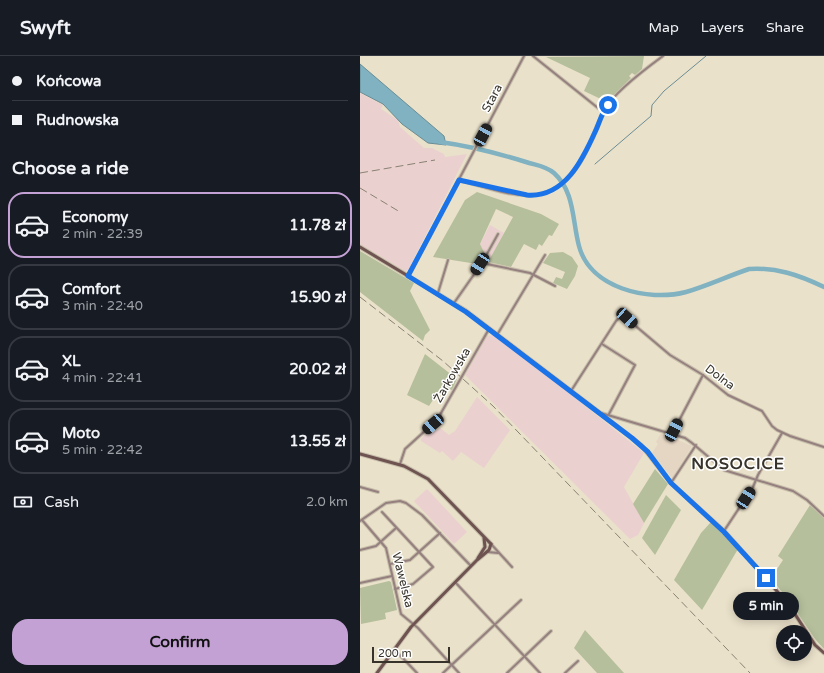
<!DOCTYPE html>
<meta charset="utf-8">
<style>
body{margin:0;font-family:"Varela Round",sans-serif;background:#242831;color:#f1f3f6;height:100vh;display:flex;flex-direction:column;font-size:15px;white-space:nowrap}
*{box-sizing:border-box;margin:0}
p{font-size:13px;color:#9ea1a6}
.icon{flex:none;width:22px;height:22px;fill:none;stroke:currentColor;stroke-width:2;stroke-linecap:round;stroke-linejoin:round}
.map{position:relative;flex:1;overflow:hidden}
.details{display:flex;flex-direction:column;background:#171b24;width:360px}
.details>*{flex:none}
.guide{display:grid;align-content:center;height:88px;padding:0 12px;background:#171b24}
.fabs{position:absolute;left:416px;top:569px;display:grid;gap:8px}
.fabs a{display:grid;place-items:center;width:36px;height:36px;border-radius:50%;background:#171b24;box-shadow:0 2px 10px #0003;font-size:20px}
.scale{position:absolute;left:12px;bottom:10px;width:78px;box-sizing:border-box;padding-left:4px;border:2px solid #37332a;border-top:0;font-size:11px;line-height:14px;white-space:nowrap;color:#37332a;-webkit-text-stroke:3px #fff;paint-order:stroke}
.end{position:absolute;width:18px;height:18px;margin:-9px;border:5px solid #1a73e8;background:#fff;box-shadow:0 0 0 2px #fff}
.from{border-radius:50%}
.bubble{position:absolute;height:28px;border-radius:14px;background:#171b24;box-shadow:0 2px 10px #0003;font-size:13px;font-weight:800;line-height:28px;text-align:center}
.car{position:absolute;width:12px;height:24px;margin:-12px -6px;border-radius:5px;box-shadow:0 0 3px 1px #0007;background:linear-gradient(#222 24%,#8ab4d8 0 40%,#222 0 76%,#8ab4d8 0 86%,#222 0)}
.guide b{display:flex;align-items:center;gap:14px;height:38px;font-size:15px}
.guide b+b{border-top:1px solid #363941}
.guide i{width:10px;height:10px;background:#f1f3f6}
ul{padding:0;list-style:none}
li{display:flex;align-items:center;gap:12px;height:66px;margin:0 8px 6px;padding:0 4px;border:2px solid #363941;border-radius:16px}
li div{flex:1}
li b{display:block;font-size:15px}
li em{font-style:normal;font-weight:800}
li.current{border-color:#c4a1d5}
li>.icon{width:36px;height:36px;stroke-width:1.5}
h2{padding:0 12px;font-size:18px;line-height:48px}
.pay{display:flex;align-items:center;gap:10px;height:44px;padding:0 12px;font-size:15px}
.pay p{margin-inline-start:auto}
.primary-button{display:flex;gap:8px;margin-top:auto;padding:8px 12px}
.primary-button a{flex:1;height:46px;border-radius:16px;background:#c4a1d5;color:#111;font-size:16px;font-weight:800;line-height:46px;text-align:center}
header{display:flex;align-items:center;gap:24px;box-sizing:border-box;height:56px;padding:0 20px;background:#171b24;border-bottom:1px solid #363941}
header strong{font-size:19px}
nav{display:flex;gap:22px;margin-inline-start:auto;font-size:14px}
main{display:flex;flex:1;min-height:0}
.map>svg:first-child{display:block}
</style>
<header>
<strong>Swyft</strong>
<nav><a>Map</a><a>Layers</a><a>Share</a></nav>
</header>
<main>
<section class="details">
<div class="guide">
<b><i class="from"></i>Końcowa</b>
<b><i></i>Rudnowska</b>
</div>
<h2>Choose a ride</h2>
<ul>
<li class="current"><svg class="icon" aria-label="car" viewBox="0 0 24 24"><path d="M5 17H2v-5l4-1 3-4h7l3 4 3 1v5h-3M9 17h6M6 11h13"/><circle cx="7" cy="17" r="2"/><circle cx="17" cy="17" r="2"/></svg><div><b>Economy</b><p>2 min · 22:39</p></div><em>11.78 zł</em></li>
<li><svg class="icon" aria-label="car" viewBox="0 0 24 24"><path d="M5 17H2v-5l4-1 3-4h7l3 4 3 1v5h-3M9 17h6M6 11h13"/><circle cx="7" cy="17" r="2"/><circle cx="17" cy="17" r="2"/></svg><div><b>Comfort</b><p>3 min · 22:40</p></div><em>15.90 zł</em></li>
<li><svg class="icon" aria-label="car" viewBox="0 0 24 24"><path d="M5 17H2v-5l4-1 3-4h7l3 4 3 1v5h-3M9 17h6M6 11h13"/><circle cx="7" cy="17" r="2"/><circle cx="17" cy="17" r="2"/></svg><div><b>XL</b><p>4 min · 22:41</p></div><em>20.02 zł</em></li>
<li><svg class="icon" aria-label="car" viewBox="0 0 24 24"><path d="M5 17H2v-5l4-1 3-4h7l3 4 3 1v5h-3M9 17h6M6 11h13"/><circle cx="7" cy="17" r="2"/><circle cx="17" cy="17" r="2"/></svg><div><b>Moto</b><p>5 min · 22:42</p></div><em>13.55 zł</em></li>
</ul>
<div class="pay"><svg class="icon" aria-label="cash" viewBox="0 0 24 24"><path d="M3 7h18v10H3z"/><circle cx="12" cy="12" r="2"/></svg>Cash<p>2.0 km</p></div>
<div class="primary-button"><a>Confirm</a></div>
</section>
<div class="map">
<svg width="464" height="617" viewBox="0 0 464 617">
<rect width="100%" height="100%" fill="#eae1ca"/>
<g fill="#ebd0d0">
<polygon points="0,37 23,49 21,53 38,64 40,71 64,92 72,92 84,98 85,101 107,98 48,214 45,215 0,188"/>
<polygon points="130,169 144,177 128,206 124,204 119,205 124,196 120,188"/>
<polygon points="133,279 195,326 284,397 264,431 284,467 278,479 270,483 105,319 127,280"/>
<polygon points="117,341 150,374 124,412 101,396 93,405 82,395 80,397 61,385 61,383 64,379 72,377 80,372 89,379 95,375"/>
<polygon points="67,433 107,476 94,488 54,445"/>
<polygon points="445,580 453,590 439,604 431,598 445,598"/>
</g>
<polygon fill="#e5d5c3" points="301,377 332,390 312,422 292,397 298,388 296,386"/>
<g fill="#b6bf9c">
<polygon points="284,0 282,13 275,19 272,17 269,20 271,22 247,46 224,35 230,22 186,1"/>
<polygon points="117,136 181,158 199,168 192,180 189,179 182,190 179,188 176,194 164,188 151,211 128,206 153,161 136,153 120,188 124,196 117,208 73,201 105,144"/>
<polygon points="0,195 54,227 50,235 70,274 65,279 63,285 0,236"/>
<polygon points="203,196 212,201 218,210 215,220 207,233 193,227 196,221 202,223 205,216 183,207 190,197"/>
<polygon points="65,298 97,323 92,334 82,330 69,350 47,339"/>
<polygon points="295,413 308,428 284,467 273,448"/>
<polygon points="306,439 321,454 295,499 282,482"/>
<polygon points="450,449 464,462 464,593 455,583 432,549 411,522 423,504 418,500"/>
<polygon points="351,466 378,493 342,554 314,524 341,477"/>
<polygon points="29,525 31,526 37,554 25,557 26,563 1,568 0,532"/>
<polygon points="225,574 264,617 237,617 214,592"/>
</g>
<polygon fill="#80b2c1" stroke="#6a8c94" points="0,8 84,80 86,89 68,87 42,68 23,48 0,36"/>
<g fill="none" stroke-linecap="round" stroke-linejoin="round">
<polyline stroke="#6a8c94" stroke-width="1" points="235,108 291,60 292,49 304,35 346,0"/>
<path stroke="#80b2c1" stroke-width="4.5" d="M80,86C110,90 137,97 166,106C175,109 186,110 194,117C215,136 212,164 219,190C230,232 288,246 326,236C347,230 368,220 389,213C416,211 439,219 464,231"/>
<defs>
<g id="street">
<polyline points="173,0 243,56"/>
<path d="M99,124C151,138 192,159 224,100C232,85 236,68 245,53C254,37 288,11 303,0"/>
<polyline points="122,207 170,217 195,230"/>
<polyline points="48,220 164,0"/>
<polyline points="78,237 88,204"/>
<polyline points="94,247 122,207 138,178"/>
<polyline points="137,279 185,199"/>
<polyline points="242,288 275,309 249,358"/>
<polyline points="211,335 256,265 260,261 265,261 310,299 343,319 368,339 402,355 412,370 417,374 430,380 464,391"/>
<polyline points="241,357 325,382 332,387 364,414 433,435 447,444 464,460"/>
<polyline points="312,378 343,319"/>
<polyline points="40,408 45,393 77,364 129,273"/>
<polyline points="311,427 336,389"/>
<polyline points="0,431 18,436"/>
<polyline points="22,456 73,511 53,528 35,533"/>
<polyline points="2,464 26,492 41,558 58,572 99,617"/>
<polyline points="0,465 26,447 40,445 46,447 62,459 111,510"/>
<polyline points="364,475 393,431 398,419 422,377"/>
<polyline points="131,488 152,511"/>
<polyline points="0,494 16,490 36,472"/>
<polyline points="128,496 138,497"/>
<polyline points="30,508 50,504 80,477"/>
<polyline points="95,526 180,617"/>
<polyline points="0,527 32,520"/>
<polyline points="35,594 57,617"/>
<polyline points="83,617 161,544"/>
<polyline points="147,617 191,575"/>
<polyline points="205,617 218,605"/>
</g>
<g id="secondary">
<polyline points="0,191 106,255 240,357 282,390 311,427 364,475 406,522 431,552 455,589 464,597"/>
<polyline points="0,398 44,410 68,423 131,488"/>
<polyline points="118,502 125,491 124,482"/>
<polyline points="17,617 51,571 117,504 129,494 131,488"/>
</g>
</defs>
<use href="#street" stroke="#c6beaa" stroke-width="4"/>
<use href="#secondary" stroke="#c6beaa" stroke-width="5"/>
<use href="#street" stroke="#95807f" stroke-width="2"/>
<use href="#secondary" stroke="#6f5351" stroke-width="3"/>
<g stroke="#898273" stroke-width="1" stroke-dasharray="8 4" stroke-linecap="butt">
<polyline points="0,117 75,104"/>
<polyline points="0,132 40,156"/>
<polyline points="0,241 83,305 133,350 390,617"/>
</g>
</g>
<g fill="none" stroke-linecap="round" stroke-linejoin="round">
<path stroke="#1a73e8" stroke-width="5" d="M248,49C242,56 240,65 236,74C223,103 205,142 167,139L99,124L48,220L106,256L272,382L288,396L311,427L364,476L406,522"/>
</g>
<g text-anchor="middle" stroke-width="3" stroke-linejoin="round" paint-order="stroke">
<g font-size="12" fill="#37332a" stroke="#fff">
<text transform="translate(132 42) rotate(-62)" y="4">Stara</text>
<text transform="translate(92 319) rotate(-60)" y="4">Żarkowska</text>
<text transform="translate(360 321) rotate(37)" y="4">Dolna</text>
<text transform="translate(43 524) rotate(76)" y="4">Wawelska</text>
</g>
<g font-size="16" font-weight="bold" letter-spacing="1" fill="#37332a" stroke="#fff">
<text x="378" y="413">NOSOCICE</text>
</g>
</g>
</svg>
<div class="fabs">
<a><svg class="icon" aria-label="locate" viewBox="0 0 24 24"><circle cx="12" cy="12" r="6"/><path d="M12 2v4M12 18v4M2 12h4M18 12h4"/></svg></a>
</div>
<div class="scale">200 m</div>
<i class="end from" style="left:248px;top:49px"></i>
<i class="end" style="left:406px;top:522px"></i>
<div class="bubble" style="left:373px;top:536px;width:66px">5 min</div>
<i class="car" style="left:123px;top:79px;rotate:28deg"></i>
<i class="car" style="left:120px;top:208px;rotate:213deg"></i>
<i class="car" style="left:267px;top:262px;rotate:132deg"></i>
<i class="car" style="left:73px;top:368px;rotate:229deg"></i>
<i class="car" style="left:314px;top:374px;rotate:27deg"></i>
<i class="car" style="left:386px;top:442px;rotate:33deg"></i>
</div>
</main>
